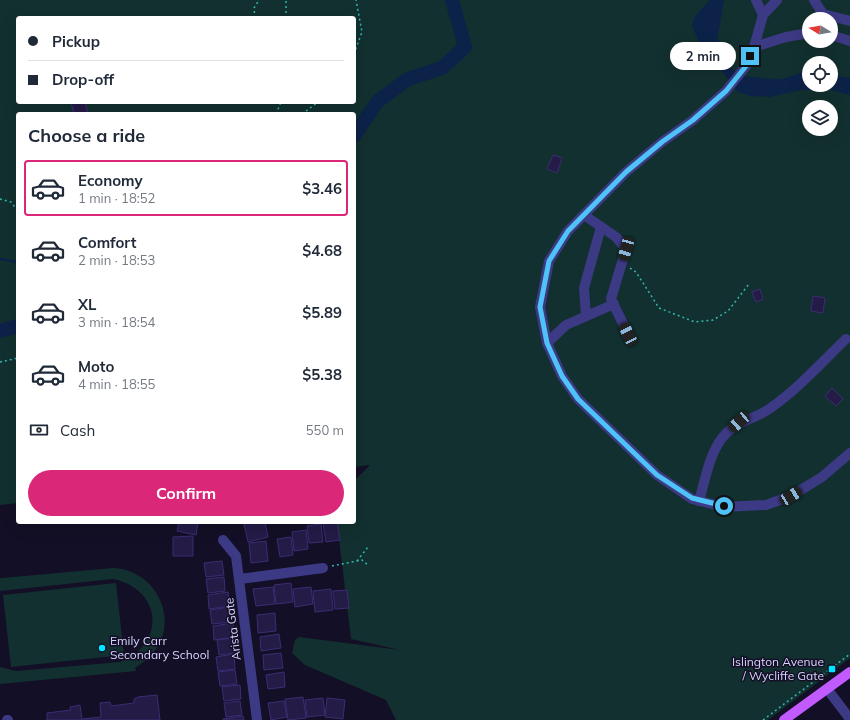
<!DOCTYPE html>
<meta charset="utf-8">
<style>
body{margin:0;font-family:Mulish,sans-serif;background:#f6f6f7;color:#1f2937;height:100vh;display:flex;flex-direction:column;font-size:15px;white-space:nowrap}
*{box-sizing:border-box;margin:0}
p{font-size:13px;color:#747a83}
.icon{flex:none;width:22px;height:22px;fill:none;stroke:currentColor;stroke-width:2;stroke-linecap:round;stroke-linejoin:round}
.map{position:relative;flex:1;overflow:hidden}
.side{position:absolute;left:16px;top:112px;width:340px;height:412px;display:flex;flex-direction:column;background:#fff;border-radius:4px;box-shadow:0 4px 16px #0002}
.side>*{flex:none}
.guide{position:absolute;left:16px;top:16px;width:340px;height:88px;border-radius:4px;box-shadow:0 4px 16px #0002;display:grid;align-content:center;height:88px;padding:0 12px;background:#fff}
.needle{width:26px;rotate:281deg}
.controls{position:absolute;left:802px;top:12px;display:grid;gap:8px}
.controls a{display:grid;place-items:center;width:36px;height:36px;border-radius:50%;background:#fff;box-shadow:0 4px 16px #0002;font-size:20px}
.end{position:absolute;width:18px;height:18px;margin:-9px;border:5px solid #4fc3f7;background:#111;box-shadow:0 0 0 2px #111}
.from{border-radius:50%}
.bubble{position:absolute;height:28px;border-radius:14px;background:#fff;box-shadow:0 4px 16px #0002;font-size:13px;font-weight:700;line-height:28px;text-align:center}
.car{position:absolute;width:12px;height:24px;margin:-12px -6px;border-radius:5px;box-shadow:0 0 3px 1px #0007;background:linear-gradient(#222 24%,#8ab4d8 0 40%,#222 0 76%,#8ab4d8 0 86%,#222 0)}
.guide b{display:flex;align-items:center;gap:14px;height:38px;font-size:15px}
.guide b+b{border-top:1px solid #e0e1e3}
.guide i{width:10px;height:10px;background:#1f2937}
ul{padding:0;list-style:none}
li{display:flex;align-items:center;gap:12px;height:56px;margin:0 8px 6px;padding:0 4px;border:2px solid transparent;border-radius:4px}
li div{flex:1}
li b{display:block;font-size:15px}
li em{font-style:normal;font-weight:700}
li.on{border-color:#db2777}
li>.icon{width:36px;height:36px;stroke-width:1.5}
h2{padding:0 12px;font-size:18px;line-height:48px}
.pay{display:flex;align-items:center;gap:10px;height:44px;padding:0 12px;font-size:15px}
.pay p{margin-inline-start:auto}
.action{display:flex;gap:8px;margin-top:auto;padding:8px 12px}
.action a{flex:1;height:46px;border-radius:24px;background:#db2777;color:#fff;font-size:16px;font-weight:700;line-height:46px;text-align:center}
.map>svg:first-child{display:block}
</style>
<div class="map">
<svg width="850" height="720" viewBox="0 0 850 720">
<rect width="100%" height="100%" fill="#130f26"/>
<g fill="#12302f" fill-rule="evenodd">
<path d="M0,0H850V658L768,720H396L386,700L305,665L292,653L295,640L299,637L400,650L351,639L337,522H354V481L370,465L354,467V114H18V503L0,505ZM18,18H354V102H18ZM809,19H831V41H809ZM809,63H831V85H809ZM809,107H831V129H809Z"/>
<path d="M113,568C154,569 181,618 154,652C149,659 142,663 135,668L136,671L0,684V667L16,671L120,662C167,644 162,589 113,579L0,591V578H2Z"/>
<polygon points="116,583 124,655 11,667 3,595"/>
</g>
<path fill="#0c2248" d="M710,0H724C722,12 709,20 710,33C712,46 729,68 740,75C744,77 773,79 780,79C790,78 798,71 809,73V85H831V75L850,78V95L830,90H801L770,97L750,96L738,92L699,42L692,26L695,16Z"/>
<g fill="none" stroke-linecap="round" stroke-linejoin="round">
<polyline stroke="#0c2248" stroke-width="2.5" points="0,259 18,262"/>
<g stroke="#0c2248" stroke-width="14">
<polyline points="717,51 710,40 717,0"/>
<polyline points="354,136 378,101 408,79 442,68 465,47 452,0"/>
<polyline points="0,331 18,326"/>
</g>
</g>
<g fill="#241b47" stroke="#3b2d73">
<polygon points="71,102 85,102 88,114 74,114"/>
<polygon points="553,155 562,158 557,173 547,169"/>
<polygon points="760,289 763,299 756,302 752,292"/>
<polygon points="813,296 825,298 823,313 811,311"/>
<polygon points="832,388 843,399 836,406 825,396"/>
<polygon points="179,522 198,522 196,535 177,531"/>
<polygon points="253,522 265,522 268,537 248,542 244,524"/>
<polygon points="337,522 340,540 326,542 323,523"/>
<polygon points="321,524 323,542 309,543 307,526"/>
<polygon points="306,530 308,549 294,551 292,532"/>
<polygon points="193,536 193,556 173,556 173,537"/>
<polygon points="291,537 293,555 280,557 277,539"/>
<polygon points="266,541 268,561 251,563 249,543"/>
<polygon points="222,561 224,575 206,577 204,563"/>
<polygon points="224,577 225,591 208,593 206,579"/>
<polygon points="291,583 293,602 276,604 274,585"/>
<polygon points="273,587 275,604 256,606 253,589"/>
<polygon points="311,587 313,604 295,607 293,589"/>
<polygon points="331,589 333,610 315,612 313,591"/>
<polygon points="347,590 349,608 335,609 333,591"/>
<polygon points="228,592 230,606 209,609 208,595"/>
<polygon points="230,607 232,622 212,624 210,610"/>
<polygon points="275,613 276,631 258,633 257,615"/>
<polygon points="233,623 234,637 214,640 213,626"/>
<polygon points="279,634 281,648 261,651 260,637"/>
<polygon points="233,638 235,653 219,655 217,640"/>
<polygon points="281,653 283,668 264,670 263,655"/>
<polygon points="234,654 235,669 218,671 216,657"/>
<polygon points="235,670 237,684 220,686 218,672"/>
<polygon points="284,672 285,687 268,689 266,675"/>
<polygon points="240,685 241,699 224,701 222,687"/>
<polygon points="157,695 160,720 47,720 47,713 71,710 70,707 80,705 82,719 101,717 100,703 110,702 111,706 134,703 134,699 138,697"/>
<polygon points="303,697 306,718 288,720 285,699"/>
<polygon points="323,698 325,715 307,717 305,700"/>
<polygon points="327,698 345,700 343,719 325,717"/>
<polygon points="240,701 242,715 226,717 224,703"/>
<polygon points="284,701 287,717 271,720 268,703"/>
<polygon points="243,716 244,720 223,720 223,719"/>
</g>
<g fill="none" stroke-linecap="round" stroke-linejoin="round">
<g stroke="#2fb8b0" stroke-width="1.5" stroke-dasharray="2 3" stroke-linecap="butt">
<polyline points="255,18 254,8 259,0"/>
<polyline points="286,18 286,0"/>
<polyline points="354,54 362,32 356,0"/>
<polyline points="276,114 281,102"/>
<polyline points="302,114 318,102"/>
<polyline points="0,199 11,202 18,211"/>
<polyline points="630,268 636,272 659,308 695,322 713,320 728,311 749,284"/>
<polyline points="0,362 18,358"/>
<polyline points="357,561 368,547"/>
<polyline points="332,566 362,560 369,566"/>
<polyline points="763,720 850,654"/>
</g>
<g stroke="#3d3a85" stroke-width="10">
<polyline points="756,0 763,15"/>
<polyline points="777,0 763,15 754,47 746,66 726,91 693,120 662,142 626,172 568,231 549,261 540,307 547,343 562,376 578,399 657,475 692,499 724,507 766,505 791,496 822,477 850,453"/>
<polyline points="814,0 823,14 850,21"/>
<polyline points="831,35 850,41"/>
<polyline points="754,47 786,37 809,33"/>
<polyline points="584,215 616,237 626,249 611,299 628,334"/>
<polyline points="586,316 584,288 601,227"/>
<polyline points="547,343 566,325 614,304"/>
<path d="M699,501C705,481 709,455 722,438C736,420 752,421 769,409C797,390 821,363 846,339"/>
<polyline points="223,540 236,556 257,720"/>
<polyline points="240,579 323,568"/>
<polyline points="828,690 850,719"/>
<polyline points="7,720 8,720"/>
</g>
<polyline stroke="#c25bff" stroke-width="10" points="784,720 850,672"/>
</g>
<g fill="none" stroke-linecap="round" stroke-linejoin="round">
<polyline stroke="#4fc3f7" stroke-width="5" points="724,506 692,498 657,475 578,399 562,376 547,343 540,307 549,261 568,231 626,172 662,142 693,120 726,91 746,66 750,56"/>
</g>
<g fill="#00e5ff" stroke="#130f26" stroke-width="1.5">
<circle cx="102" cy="648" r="4"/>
<rect x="828" y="665" width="8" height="8" rx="2"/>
</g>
<g text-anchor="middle" stroke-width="3" stroke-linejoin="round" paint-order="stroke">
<g font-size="12" fill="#d9d4ff" stroke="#130f26">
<text transform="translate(233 629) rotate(-97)" y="4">Arista Gate</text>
</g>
<g font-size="12" fill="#d9d4ff" stroke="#130f26" text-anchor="start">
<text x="110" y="645">Emily Carr<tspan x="110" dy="14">Secondary School</tspan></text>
<text x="824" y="666" text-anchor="end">Islington Avenue<tspan x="824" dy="14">/ Wycliffe Gate</tspan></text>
</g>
</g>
</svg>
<div class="controls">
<a><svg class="needle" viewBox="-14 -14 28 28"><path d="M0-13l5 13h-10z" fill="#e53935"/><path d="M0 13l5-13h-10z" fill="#747a83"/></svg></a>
<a><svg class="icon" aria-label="locate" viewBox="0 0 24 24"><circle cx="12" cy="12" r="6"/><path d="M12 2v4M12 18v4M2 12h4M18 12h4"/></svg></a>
<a><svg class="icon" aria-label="layers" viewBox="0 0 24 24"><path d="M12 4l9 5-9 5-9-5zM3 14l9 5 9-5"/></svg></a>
</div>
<i class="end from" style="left:724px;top:506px"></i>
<i class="end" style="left:750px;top:56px"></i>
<div class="bubble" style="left:670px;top:42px;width:66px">2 min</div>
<i class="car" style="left:626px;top:249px;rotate:196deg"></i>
<i class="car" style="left:628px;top:334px;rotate:334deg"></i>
<i class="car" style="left:739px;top:422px;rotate:228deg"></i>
<i class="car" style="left:791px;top:496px;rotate:59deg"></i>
<div class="guide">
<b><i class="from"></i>Pickup</b>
<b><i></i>Drop-off</b>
</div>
<section class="side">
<h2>Choose a ride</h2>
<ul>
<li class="on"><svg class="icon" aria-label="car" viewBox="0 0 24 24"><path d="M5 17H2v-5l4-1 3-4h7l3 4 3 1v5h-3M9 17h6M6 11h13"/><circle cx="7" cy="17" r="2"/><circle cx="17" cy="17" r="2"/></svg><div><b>Economy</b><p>1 min · 18:52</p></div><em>$3.46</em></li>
<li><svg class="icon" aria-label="car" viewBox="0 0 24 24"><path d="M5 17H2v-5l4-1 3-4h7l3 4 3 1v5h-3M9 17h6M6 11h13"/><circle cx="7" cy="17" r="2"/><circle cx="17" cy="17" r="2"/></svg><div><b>Comfort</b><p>2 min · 18:53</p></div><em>$4.68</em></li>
<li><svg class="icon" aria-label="car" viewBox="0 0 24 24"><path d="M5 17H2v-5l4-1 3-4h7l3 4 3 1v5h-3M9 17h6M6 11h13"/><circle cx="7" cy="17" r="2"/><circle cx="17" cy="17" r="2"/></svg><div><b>XL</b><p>3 min · 18:54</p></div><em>$5.89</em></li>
<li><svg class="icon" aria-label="car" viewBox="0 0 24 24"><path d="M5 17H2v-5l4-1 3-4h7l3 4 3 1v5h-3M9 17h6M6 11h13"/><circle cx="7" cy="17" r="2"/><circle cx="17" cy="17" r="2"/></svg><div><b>Moto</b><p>4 min · 18:55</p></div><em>$5.38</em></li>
</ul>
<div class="pay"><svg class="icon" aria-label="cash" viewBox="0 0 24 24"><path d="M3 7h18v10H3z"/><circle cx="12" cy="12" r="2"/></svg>Cash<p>550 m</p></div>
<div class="action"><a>Confirm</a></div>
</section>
</div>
